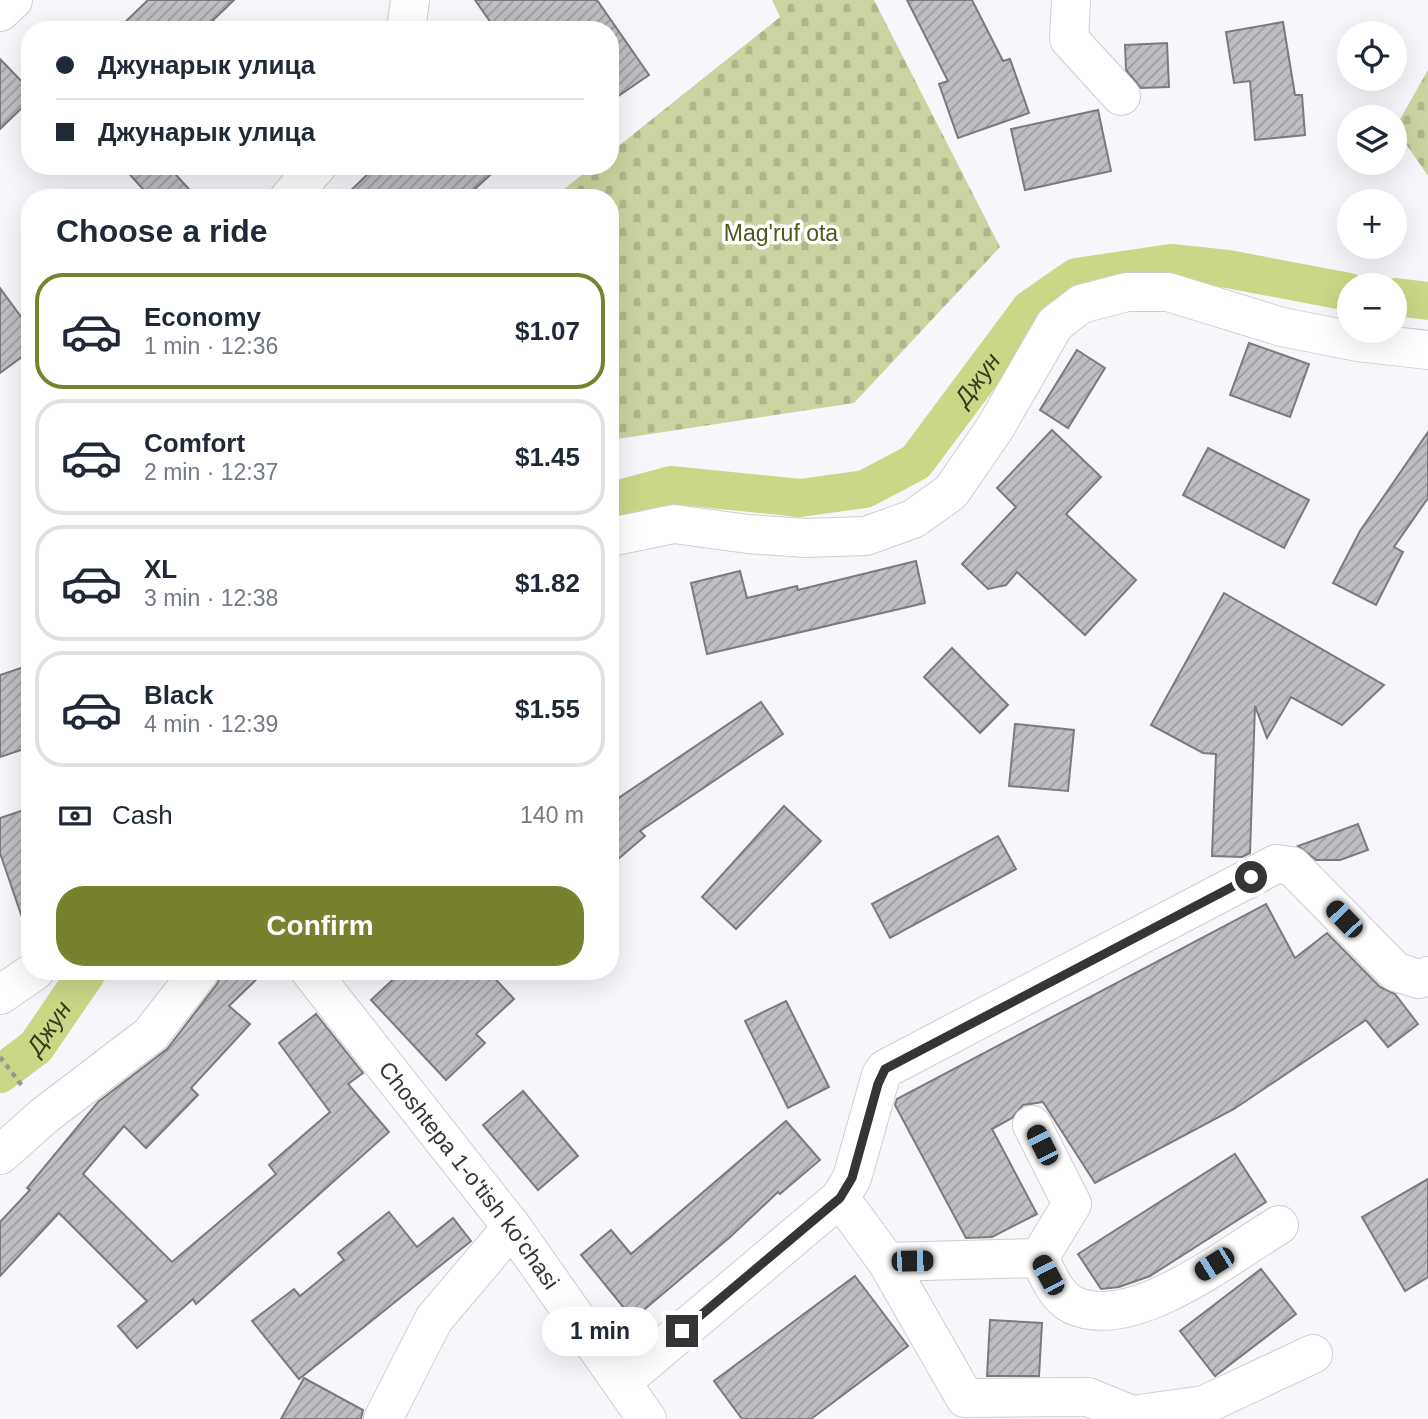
<!DOCTYPE html>
<meta charset="utf-8">
<style>
body{margin:0;font-family:Arial,sans-serif;background:#f6f6f7;color:#1f2937;height:100vh;display:flex;flex-direction:column;font-size:26px;white-space:nowrap}
*{box-sizing:border-box;margin:0}
p{font-size:23px;color:#747a83}
.icon{flex:none;width:38px;height:38px;fill:none;stroke:currentColor;stroke-width:2;stroke-linecap:round;stroke-linejoin:round}
.map{position:relative;flex:1;overflow:hidden}
.drawer{position:absolute;left:21px;top:189px;width:598px;height:791px;display:flex;flex-direction:column;background:#fff;border-radius:28px;box-shadow:0 7px 28px #0002}
.drawer>*{flex:none}
.guide{position:absolute;left:21px;top:21px;width:598px;height:154px;border-radius:28px;box-shadow:0 7px 28px #0002;display:grid;align-content:center;height:154px;padding:0 35px;background:#fff}
.tools{position:absolute;left:1337px;top:21px;display:grid;gap:14px}
.tools a{display:grid;place-items:center;width:70px;height:70px;border-radius:50%;background:#fff;box-shadow:0 7px 28px #0002;font-size:35px}
.end{position:absolute;width:32px;height:32px;margin:-16px;border:9px solid #353436;background:#fff;box-shadow:0 0 0 4px #fff}
.from{border-radius:50%}
.bubble{position:absolute;height:49px;border-radius:24px;background:#fff;box-shadow:0 7px 28px #0002;font-size:23px;font-weight:700;line-height:49px;text-align:center}
.car{position:absolute;width:21px;height:42px;margin:-21px -10px;border-radius:9px;box-shadow:0 0 5px 2px #0007;background:linear-gradient(#222 24%,#8ab4d8 0 40%,#222 0 76%,#8ab4d8 0 86%,#222 0)}
.guide b{display:flex;align-items:center;gap:24px;height:66px;font-size:26px}
.guide b+b{border-top:2px solid #e0e1e3}
.guide i{width:18px;height:18px;background:#1f2937}
ul{padding:0;list-style:none}
li{display:flex;align-items:center;gap:21px;height:116px;margin:0 14px 10px;padding:0 21px;border:4px solid #e0e1e3;border-radius:28px}
li div{flex:1}
li b{display:block;font-size:26px}
li em{font-style:normal;font-weight:700}
li.active{border-color:#78812d}
li>.icon{width:63px;height:63px;stroke-width:1.5}
h2{padding:0 35px;font-size:32px;line-height:84px}
.pay{display:flex;align-items:center;gap:18px;height:77px;padding:0 35px;font-size:26px}
.pay p{margin-inline-start:auto}
.primary-button{display:flex;gap:14px;margin-top:auto;padding:14px 35px}
.primary-button a{flex:1;height:80px;border-radius:28px;background:#78812d;color:#fff;font-size:28px;font-weight:700;line-height:80px;text-align:center}
.map>svg:first-child{display:block}
</style>
<div class="map">
<svg width="1428" height="1419" viewBox="0 0 1428 1419">
<defs>
<pattern id="cemetery-stones" width="16" height="16" patternUnits="userSpaceOnUse" patternTransform="scale(1.75)"><rect width="16" height="16" fill="#cbd4a0"/><path d="M2 7V4a2 2 0 0 1 4 0v3zM10 15v-3a2 2 0 0 1 4 0v3z" fill="#afb78a"/></pattern>
<pattern id="building-hatch" width="6" height="6" patternUnits="userSpaceOnUse" patternTransform="scale(1.75)"><rect width="6" height="6" fill="#bfbec2"/><path d="M-1 1l2-2M0 6l6-6M5 7l2-2" fill="none" stroke="#9c9b9e"/></pattern>
</defs>
<rect width="100%" height="100%" fill="#f7f6fa"/>
<g fill="url(#cemetery-stones)">
<polygon points="772,0 874,0 1000,247 854,403 611,440 611,198 553,198 593,166 611,166 611,152 780,17"/>
<polygon points="1428,70 1428,176 1395,128"/>
</g>
<g fill="none" stroke-linecap="round" stroke-linejoin="round">
<g stroke="#cbd787" stroke-width="38">
<polyline points="1395,297 1428,301"/>
<path id="s1" d="M611,501L671,485L800,498L865,489L916,462L1030,309L1076,277L1171,263L1228,269L1349,292"/>
<path id="s2" d="M0,1074L36,1047L88,971"/>
</g>
</g>
<g fill="url(#building-hatch)" stroke="#7b7a7d" stroke-width="2">
<polygon points="148,0 234,0 203,30 117,30"/>
<polygon points="475,0 597,0 649,75 611,101 611,30 496,30"/>
<polygon points="907,0 972,0 1003,61 1010,59 1029,113 958,138 939,84 948,81"/>
<polygon points="1283,22 1295,95 1302,95 1305,135 1255,140 1250,81 1234,83 1226,32"/>
<polygon points="1167,43 1169,87 1141,88 1126,70 1125,45"/>
<polygon points="0,59 30,90 30,100 0,129"/>
<polygon points="1098,110 1111,171 1025,190 1011,129"/>
<polygon points="122,166 168,166 197,198 151,198"/>
<polygon points="376,166 500,166 465,198 343,198"/>
<polygon points="0,288 30,329 30,351 0,373"/>
<polygon points="1249,343 1309,364 1290,417 1230,395"/>
<polygon points="1077,350 1105,368 1068,428 1040,410"/>
<polygon points="1052,430 1101,477 1066,514 1136,580 1085,635 1017,572 1006,585 988,589 962,564 1016,507 997,488"/>
<polygon points="1428,432 1428,498 1394,547 1403,552 1376,605 1333,583 1360,531"/>
<polygon points="1208,448 1309,500 1284,548 1183,495"/>
<polygon points="916,561 925,603 707,654 691,583 740,571 747,598 797,586 798,590"/>
<polygon points="1224,593 1384,685 1342,725 1291,697 1267,738 1255,706 1250,853 1242,857 1212,856 1216,754 1203,753 1151,725"/>
<polygon points="952,648 1008,705 980,733 924,677"/>
<polygon points="24,667 30,683 30,747 0,757 0,675"/>
<polygon points="761,702 783,734 640,831 645,836 611,865 611,796 614,801"/>
<polygon points="1015,724 1074,730 1068,791 1009,786"/>
<polygon points="784,806 821,841 736,929 702,897"/>
<polygon points="30,808 30,925 25,926 0,853 0,818"/>
<polygon points="1358,824 1368,850 1340,860 1316,860 1298,846"/>
<polygon points="998,836 1016,869 890,938 872,904"/>
<polygon points="1266,904 1295,958 1327,933 1380,987 1395,994 1418,1024 1388,1047 1366,1020 1234,1109 1095,1183 1043,1102 1023,1105 1012,1118 992,1129 1037,1214 992,1237 966,1238 895,1105 897,1099"/>
<polygon points="223,971 265,971 229,1006 250,1024 191,1088 198,1095 146,1148 124,1126 83,1174 172,1262 276,1174 269,1165 330,1112 279,1043 316,1014 363,1073 348,1084 389,1132 196,1304 193,1299 137,1348 118,1326 147,1301 59,1213 0,1276 0,1222 30,1190 27,1188 98,1102 167,1049 217,984"/>
<polygon points="402,971 488,971 514,999 476,1034 485,1043 446,1080 371,1000"/>
<polygon points="786,1001 829,1087 788,1108 745,1021"/>
<polygon points="523,1091 578,1156 538,1190 483,1125"/>
<polygon points="786,1121 820,1160 780,1194 778,1192 729,1238 633,1319 581,1255 611,1230 631,1254"/>
<polygon points="1235,1154 1266,1202 1150,1276 1119,1287 1101,1289 1078,1254"/>
<polygon points="1428,1179 1428,1277 1405,1291 1362,1217"/>
<polygon points="389,1212 417,1247 453,1218 471,1241 299,1379 252,1321 294,1289 300,1296 344,1260 338,1253"/>
<polygon points="1261,1269 1296,1314 1215,1376 1180,1331"/>
<polygon points="855,1276 908,1346 811,1419 742,1419 714,1381"/>
<polygon points="990,1320 1042,1323 1039,1376 987,1376"/>
<polygon points="304,1378 363,1410 361,1419 281,1419"/>
</g>
<g fill="none" stroke-linecap="round" stroke-linejoin="round">
<defs>
<g id="minor">
<polyline points="1071,0 1069,39 1121,96"/>
<polyline points="406,30 410,0"/>
<polyline points="289,198 317,166"/>
<polyline points="611,537 674,524 748,534 806,538 866,536 913,519 951,492 995,428 1055,324 1081,304 1127,292 1168,292 1282,327 1358,342 1428,350"/>
<path id="s3" d="M310,971L512,1227L647,1419"/>
<polyline points="0,995 35,971"/>
<polyline points="1032,1125 1072,1204 1039,1258"/>
<polyline points="0,1155 45,1115 150,1035 200,971"/>
<polyline points="840,1198 887,1262 965,1398 1088,1397 1132,1415 1134,1419"/>
<path d="M887,1262L1039,1258C1048,1274 1055,1296 1073,1305C1132,1333 1229,1255 1279,1225"/>
<polyline points="623,1381 840,1198 852,1178 881,1075 885,1069 1276,864 1292,866 1396,972 1419,979 1428,976"/>
<polyline points="1132,1415 1204,1405 1313,1354"/>
<polyline points="383,1419 434,1319 512,1227"/>
</g>
<polyline id="major" points="0,12 13,0"/>
</defs>
<use href="#minor" stroke="#cfced2" stroke-width="40"/>
<use href="#major" stroke="#cfced2" stroke-width="40"/>
<polyline stroke="#979699" stroke-width="4.5" stroke-dasharray="5 5" stroke-linecap="butt" points="0,1057 23,1087"/>
<use href="#minor" stroke="#fff" stroke-width="38"/>
<use href="#major" stroke="#fff" stroke-width="38"/>
</g>
<g fill="none" stroke-linecap="round" stroke-linejoin="round">
<polyline stroke="#353436" stroke-width="9" points="682,1331 840,1198 852,1178 878,1084 885,1069 1251,877"/>
</g>
<g text-anchor="middle" stroke-width="7" stroke-linejoin="round" paint-order="stroke">
<g font-size="23" fill="#50571d" stroke="#fff">
<text x="781" y="241">Mag'ruf ota</text>
</g>
<g font-size="23" fill="#353436" stroke="#fff">
<text dy="8" stroke="none"><textPath href="#s3" startOffset="259">Choshtepa 1-o'tish ko'chasi</textPath></text>
</g>
<g font-size="24" font-style="italic" fill="#373b19" stroke="#fff">
<text dy="8" stroke="none"><textPath href="#s1" startOffset="418">Джун</textPath></text>
<text dy="8" stroke="none"><textPath href="#s2" startOffset="68">Джун</textPath></text>
</g>
</g>
</svg>
<div class="tools">
<a><svg class="icon" aria-label="locate" viewBox="0 0 24 24"><circle cx="12" cy="12" r="6"/><path d="M12 2v4M12 18v4M2 12h4M18 12h4"/></svg></a>
<a><svg class="icon" aria-label="layers" viewBox="0 0 24 24"><path d="M12 4l9 5-9 5-9-5zM3 14l9 5 9-5"/></svg></a>
<a>+</a>
<a>−</a>
</div>
<i class="end from" style="left:1251px;top:877px"></i>
<i class="end" style="left:682px;top:1331px"></i>
<div class="bubble" style="left:542px;top:1307px;width:116px">1 min</div>
<i class="car" style="left:1344px;top:919px;rotate:316deg"></i>
<i class="car" style="left:1042px;top:1145px;rotate:333deg"></i>
<i class="car" style="left:912px;top:1261px;rotate:89deg"></i>
<i class="car" style="left:1214px;top:1264px;rotate:238deg"></i>
<i class="car" style="left:1048px;top:1275px;rotate:332deg"></i>
<div class="guide">
<b><i class="from"></i>Джунарык улица</b>
<b><i></i>Джунарык улица</b>
</div>
<section class="drawer">
<h2>Choose a ride</h2>
<ul>
<li class="active"><svg class="icon" aria-label="car" viewBox="0 0 24 24"><path d="M5 17H2v-5l4-1 3-4h7l3 4 3 1v5h-3M9 17h6M6 11h13"/><circle cx="7" cy="17" r="2"/><circle cx="17" cy="17" r="2"/></svg><div><b>Economy</b><p>1 min · 12:36</p></div><em>$1.07</em></li>
<li><svg class="icon" aria-label="car" viewBox="0 0 24 24"><path d="M5 17H2v-5l4-1 3-4h7l3 4 3 1v5h-3M9 17h6M6 11h13"/><circle cx="7" cy="17" r="2"/><circle cx="17" cy="17" r="2"/></svg><div><b>Comfort</b><p>2 min · 12:37</p></div><em>$1.45</em></li>
<li><svg class="icon" aria-label="car" viewBox="0 0 24 24"><path d="M5 17H2v-5l4-1 3-4h7l3 4 3 1v5h-3M9 17h6M6 11h13"/><circle cx="7" cy="17" r="2"/><circle cx="17" cy="17" r="2"/></svg><div><b>XL</b><p>3 min · 12:38</p></div><em>$1.82</em></li>
<li><svg class="icon" aria-label="car" viewBox="0 0 24 24"><path d="M5 17H2v-5l4-1 3-4h7l3 4 3 1v5h-3M9 17h6M6 11h13"/><circle cx="7" cy="17" r="2"/><circle cx="17" cy="17" r="2"/></svg><div><b>Black</b><p>4 min · 12:39</p></div><em>$1.55</em></li>
</ul>
<div class="pay"><svg class="icon" aria-label="cash" viewBox="0 0 24 24"><path d="M3 7h18v10H3z"/><circle cx="12" cy="12" r="2"/></svg>Cash<p>140 m</p></div>
<div class="primary-button"><a>Confirm</a></div>
</section>
</div>
